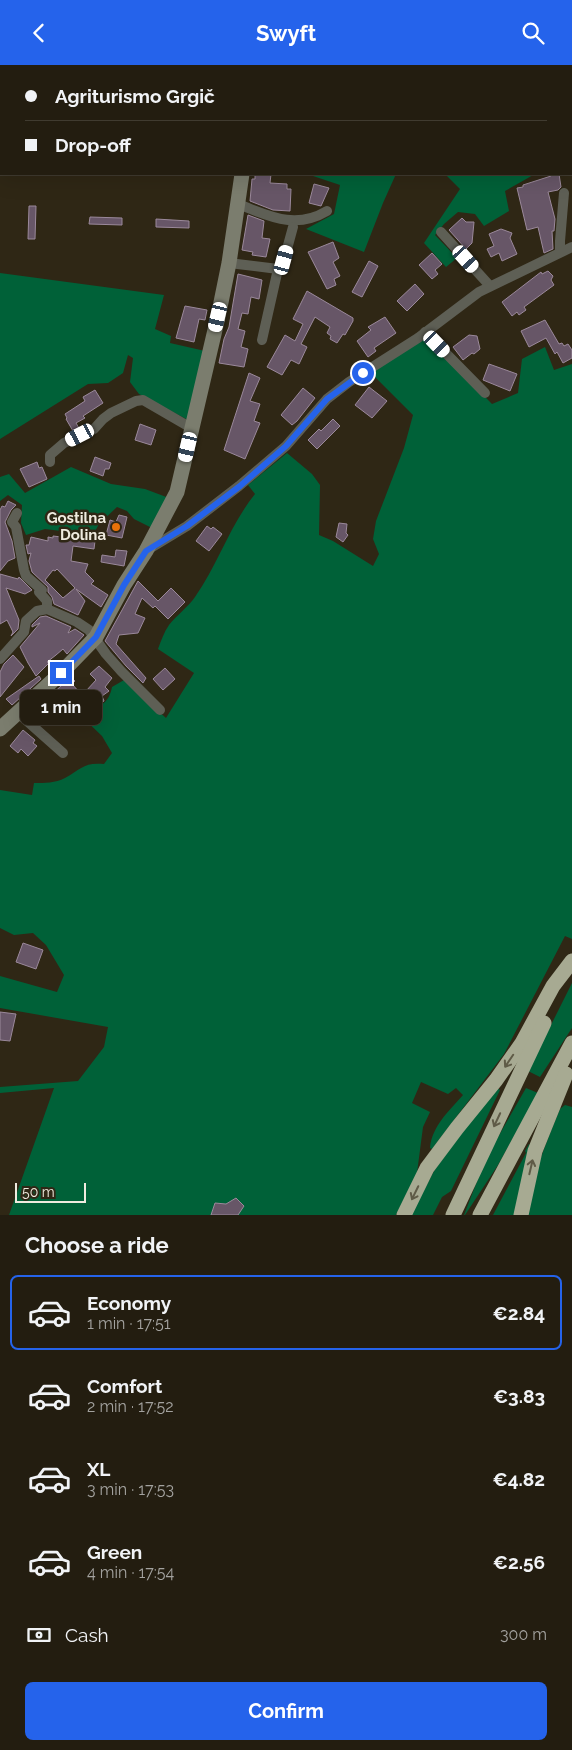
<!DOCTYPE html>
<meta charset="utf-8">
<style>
body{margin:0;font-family:Raleway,sans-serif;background:#2f2a1e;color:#f1f3f6;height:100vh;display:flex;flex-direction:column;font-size:19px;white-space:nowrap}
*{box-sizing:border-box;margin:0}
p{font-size:16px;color:#a3a29f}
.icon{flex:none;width:28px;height:28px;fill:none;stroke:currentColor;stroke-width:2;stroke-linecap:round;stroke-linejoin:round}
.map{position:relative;height:1150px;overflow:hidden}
.details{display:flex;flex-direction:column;background:#231d10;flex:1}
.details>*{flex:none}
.guide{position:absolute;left:0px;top:0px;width:572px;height:110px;box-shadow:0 5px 20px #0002,0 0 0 1px #403b30;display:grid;align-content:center;height:110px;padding:0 25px;background:#231d10}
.scale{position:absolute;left:15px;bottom:12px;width:71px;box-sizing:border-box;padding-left:5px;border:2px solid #efebdf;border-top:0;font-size:14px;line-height:18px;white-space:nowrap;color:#efebdf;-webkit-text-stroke:4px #2f2715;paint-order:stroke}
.end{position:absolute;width:22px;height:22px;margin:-11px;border:6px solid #2563eb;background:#fff;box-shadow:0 0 0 2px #fff}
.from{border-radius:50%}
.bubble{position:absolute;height:35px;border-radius:8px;background:#231d10;box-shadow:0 5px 20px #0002,0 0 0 1px #403b30;font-size:16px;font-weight:700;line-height:35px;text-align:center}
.car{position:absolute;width:15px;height:30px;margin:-15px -8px;border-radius:6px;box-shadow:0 0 4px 1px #0007;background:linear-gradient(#fff 24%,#345 0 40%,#fff 0 76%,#345 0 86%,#fff 0)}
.guide b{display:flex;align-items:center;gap:18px;height:48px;font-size:19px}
.guide b+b{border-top:1px solid #403b30}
.guide i{width:12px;height:12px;background:#f1f3f6}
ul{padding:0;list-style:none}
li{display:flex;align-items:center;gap:15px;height:75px;margin:0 10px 8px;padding:0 15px;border:2px solid transparent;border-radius:8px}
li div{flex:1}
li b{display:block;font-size:19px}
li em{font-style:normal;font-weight:700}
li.active{border-color:#2563eb}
li>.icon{width:45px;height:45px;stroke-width:1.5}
h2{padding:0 25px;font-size:22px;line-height:60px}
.pay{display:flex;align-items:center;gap:12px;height:55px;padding:0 25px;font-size:19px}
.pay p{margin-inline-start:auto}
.cta{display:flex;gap:10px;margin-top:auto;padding:10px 25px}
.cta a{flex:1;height:58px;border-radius:8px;background:#2563eb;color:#fff;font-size:20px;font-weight:700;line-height:58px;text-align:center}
header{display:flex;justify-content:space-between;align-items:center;height:65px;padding:0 25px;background:#2563eb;color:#fff;font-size:22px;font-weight:700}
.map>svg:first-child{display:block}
</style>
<header><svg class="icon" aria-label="back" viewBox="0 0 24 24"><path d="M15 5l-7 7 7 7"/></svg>Swyft<svg class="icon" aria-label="search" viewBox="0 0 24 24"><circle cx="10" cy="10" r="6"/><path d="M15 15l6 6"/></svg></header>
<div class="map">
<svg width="572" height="1150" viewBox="0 0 572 1150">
<rect width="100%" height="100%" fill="#2f2715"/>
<g fill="#006138">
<polygon points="325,0 572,0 572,82 571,1 324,1"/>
<polygon points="307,109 396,109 383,138 364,187 306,164 334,149 340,120"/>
<polygon points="445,109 535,109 505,126 509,146 484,161 475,149 458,147 444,159 435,170 457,193 446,202 424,178 460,124"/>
<polygon points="0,208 164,230 155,264 171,271 170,278 205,286 188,355 139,329 130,317 133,293 128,290 123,308 108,318 88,319 0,374"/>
<path d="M425,271L492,339L518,328L522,294L545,282L554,305L572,299V874L565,871L504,989L432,1084L430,1083C432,1061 449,1046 463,1030L456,1023L448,1029L421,1017L412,1038L430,1047L423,1062L417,1108L396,1150H9L54,1023L0,1028V1022L78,1016L104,982L108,962L0,943V911L57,927L64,910L46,880L33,868L14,870L0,863V725L32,730L34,718C45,718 55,718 65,713C81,704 84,697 104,699L112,688L102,671L78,648L75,639L80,635L88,646C102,641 109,637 112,622L124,615L166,653L194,608L158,584C161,576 164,567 169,560C177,550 188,542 195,532C218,499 230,460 255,429L248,420L287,388L312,409L320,420L319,470L333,476L373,501L379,489L373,474L376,456L404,383L413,350L371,308Z"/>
<polygon points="71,402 111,419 145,424 169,433 152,463 134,454 127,446 117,442 99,459 93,470 45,464 26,470 21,458 22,440 8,430 0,436 0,412 9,409 25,428"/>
<polygon points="572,918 572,963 540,1012 528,1006"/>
<polygon points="497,1023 500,1025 451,1126 442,1132 433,1150 411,1150 434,1106 461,1067"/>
<polygon points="526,1023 538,1028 498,1100 465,1150 464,1150 486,1093"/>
<path d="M565,1040L572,1042V1150H527C531,1113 546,1078 560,1044Z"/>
<polygon points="529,1079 530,1080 515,1150 493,1150 526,1088 525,1086"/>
</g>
<g fill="#675667" stroke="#9b899b" fill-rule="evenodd">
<polygon points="255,109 271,109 270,118 287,119 287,124 291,124 290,146 273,145 250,136 252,114 255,114"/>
<polygon points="550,109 559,109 561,122 558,125 548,127 555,154 554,166 552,166 553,184 544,188 538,162 527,165 517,123 523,122 523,120 551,111"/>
<polygon points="314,119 329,123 321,141 309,138"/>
<polygon points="29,141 36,141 35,174 28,174"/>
<polygon points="248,150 264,156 262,173 270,174 266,192 252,190 253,187 242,185"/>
<polygon points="90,152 122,153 122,160 89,159"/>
<polygon points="462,153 466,157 474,157 472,178 466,184 449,165"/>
<polygon points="156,154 189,156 189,163 156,162"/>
<polygon points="501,164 512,168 510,173 517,189 502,196 499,188 491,192 487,184 494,181 489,169"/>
<polygon points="333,177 339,193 333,197 340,211 334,214 336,220 327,224 308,187"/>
<polygon points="432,188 442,199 435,205 438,209 432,214 419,200"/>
<polygon points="369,196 378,201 362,232 352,227"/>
<polygon points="548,206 553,211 551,215 554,220 524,242 526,245 519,250 517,247 512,251 502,237 541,207 542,209"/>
<polygon points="238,209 262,215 259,234 251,232 248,249 242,248 238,264 245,266 241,282 248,284 244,302 219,298 224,274 229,262"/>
<polygon points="415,219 424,229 407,246 397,236"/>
<polygon points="307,226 353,253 353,256 345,270 343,269 337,278 330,274 331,271 327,268 330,262 315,252 301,279 307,282 299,299 291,295 282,310 267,302 285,270 295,276 303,259 293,254"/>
<polygon points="185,241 207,245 205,255 199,254 194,277 176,273"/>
<polygon points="385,252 396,268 374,283 376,286 368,292 357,276 371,265 368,262"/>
<polygon points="545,255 559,279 562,278 564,281 568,279 572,285 572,293 563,298 557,287 555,289 546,273 529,282 521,266"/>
<polygon points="469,270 477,271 480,284 474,289 472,288 463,295 453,282"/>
<polygon points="489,299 517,309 510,326 483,315"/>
<polygon points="249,308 260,313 250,336 260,339 254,356 260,358 245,394 224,385"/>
<polygon points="369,322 387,336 372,353 355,340"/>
<polygon points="303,323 315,333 297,356 292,360 281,350"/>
<polygon points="95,325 103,338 83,351 85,353 76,358 79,363 73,366 66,354 67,353 65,349 85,336 83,332"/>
<polygon points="333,354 340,361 317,384 308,375 319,364 321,366"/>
<polygon points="140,359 156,365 151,380 135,375"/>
<polygon points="95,392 111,398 109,404 105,404 103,411 90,406"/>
<polygon points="37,397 39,403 42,402 47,414 29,422 20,404"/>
<polygon points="8,436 16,440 11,445 5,457 12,476 15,493 8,496 0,506 0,445 2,441 5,442"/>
<polygon points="119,450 127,452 122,473 106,470 110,455 116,457"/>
<polygon points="339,458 347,459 346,468 348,470 343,477 336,472"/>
<polygon points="207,461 211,464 213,462 222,469 209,486 196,476"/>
<path d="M53,471L95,476L94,484L73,481L71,496L88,499L85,507L94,516L91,519L108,530L101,542L76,524L85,536L78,550L54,539L52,532L48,527V522L32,507L29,496L31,488L28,489L26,480H29L31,472L48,476V472L53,473ZM57,504L75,523L63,533L45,515L53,505L55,506Z"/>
<polygon points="116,485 127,486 124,501 101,497 102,490 115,492"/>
<polygon points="0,509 18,514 19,512 32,525 25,529 6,523 19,555 18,564 11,571 13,567 7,555 0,559"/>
<polygon points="138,516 158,536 171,523 185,537 168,554 155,541 153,543 142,533 135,549 145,553 138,568 119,570 116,579 146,613 143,618 126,601 105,576"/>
<polygon points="46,551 71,562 68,568 75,564 84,570 67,589 63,584 56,590 47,597 49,598 36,611 28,598 20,582 40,558 32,562 32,560 40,552"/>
<polygon points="13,590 24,602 0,632 0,607 4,599"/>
<polygon points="99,601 112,613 105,622 109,626 102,631 104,636 98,640 86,626 96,615 90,609"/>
<polygon points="165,603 175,614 163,625 153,614"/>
<polygon points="39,611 41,614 12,640 6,634"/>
<polygon points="71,612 75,616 72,619 80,628 74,634 67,628 36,654 31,648"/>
<polygon points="23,665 35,675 33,678 37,681 28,691 21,684 18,688 10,681"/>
<polygon points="23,878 43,885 36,904 16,897"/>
<polygon points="0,947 16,949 10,976 0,975"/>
<polygon points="236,1133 244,1141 238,1150 211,1150 215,1138 226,1139"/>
</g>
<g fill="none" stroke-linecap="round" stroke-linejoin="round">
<g stroke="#5e5f55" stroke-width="10">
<path d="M238,139C269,151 295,165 327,146"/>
<polyline points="441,167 490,221"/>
<polyline points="560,187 560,176 564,128"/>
<polyline points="229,198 278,204"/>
<polyline points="425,267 485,328"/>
<polyline points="262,275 278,204 284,195 293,162"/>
<polyline points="50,397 50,390 64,378 94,364 103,354 111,348 136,336 143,335 193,364"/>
<polyline points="17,448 12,457 16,462 24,505 26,511 42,525 39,527 47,536 47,544"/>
<polyline points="149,484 187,461 239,421 286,381 327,334 349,317 418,273 479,227 572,182"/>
<polyline points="0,594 24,567 26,556 37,546 47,544 77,557 89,565 106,589 121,606 160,645"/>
<polyline points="18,648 63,688"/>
</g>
<g stroke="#7b7d6e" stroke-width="15">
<polyline points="252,1 252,0"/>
<polyline points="0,664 61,608 96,572 124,520 146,486 177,427 218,252 229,198 242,109"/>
</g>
<g stroke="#a7aa92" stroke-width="15">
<polyline points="404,1150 427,1103 457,1063 496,1015 522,978 553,921 572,896"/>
<polyline points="453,1150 544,958"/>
<polyline points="480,1150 572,978"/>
<polyline points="521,1150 535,1086 566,1009"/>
</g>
</g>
<defs><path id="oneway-shaft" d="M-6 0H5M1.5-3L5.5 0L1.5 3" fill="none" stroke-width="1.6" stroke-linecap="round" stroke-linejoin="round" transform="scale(1.25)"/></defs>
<g stroke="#5f5b47">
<use href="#oneway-shaft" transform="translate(509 996) rotate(124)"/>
<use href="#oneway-shaft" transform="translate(497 1055) rotate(115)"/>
<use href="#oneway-shaft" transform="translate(531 1102) rotate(-77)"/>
<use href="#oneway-shaft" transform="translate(415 1128) rotate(116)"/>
</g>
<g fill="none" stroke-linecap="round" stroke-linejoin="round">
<polyline stroke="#2563eb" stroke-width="6" points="61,608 96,572 124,520 146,486 187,461 240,421 286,381 327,334 363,308"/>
</g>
<circle fill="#e8710a" stroke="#2f2715" stroke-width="2" cx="116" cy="462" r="5"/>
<g text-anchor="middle" stroke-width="5" stroke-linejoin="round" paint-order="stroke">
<g font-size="15" font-weight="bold" fill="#efebdf" stroke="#2f2715" text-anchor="end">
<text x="106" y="458">Gostilna<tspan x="106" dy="17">Dolina</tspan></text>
</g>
</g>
</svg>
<div class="scale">50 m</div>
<i class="end from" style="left:363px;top:308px"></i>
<i class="end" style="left:61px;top:608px"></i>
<div class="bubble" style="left:20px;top:625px;width:82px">1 min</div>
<i class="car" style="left:466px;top:194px;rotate:138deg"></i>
<i class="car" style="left:284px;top:195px;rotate:15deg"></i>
<i class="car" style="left:218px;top:252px;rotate:193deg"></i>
<i class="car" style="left:437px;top:279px;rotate:136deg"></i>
<i class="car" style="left:80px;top:370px;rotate:243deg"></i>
<i class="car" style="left:188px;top:382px;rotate:193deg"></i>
<div class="guide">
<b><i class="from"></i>Agriturismo Grgič</b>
<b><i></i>Drop-off</b>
</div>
</div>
<section class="details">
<h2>Choose a ride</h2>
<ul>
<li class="active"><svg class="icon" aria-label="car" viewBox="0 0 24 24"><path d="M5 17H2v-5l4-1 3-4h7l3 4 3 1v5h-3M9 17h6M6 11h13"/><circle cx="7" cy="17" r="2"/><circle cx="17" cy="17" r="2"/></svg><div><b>Economy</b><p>1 min · 17:51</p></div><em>€2.84</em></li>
<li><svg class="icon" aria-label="car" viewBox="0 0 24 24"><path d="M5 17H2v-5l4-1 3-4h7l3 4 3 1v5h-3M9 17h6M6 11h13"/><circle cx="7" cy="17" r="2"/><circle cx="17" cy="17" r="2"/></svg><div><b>Comfort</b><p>2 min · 17:52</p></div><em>€3.83</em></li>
<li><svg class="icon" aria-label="car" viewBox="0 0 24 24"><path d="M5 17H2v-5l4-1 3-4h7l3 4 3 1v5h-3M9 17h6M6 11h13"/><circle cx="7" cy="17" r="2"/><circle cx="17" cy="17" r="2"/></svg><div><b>XL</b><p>3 min · 17:53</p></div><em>€4.82</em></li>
<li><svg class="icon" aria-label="car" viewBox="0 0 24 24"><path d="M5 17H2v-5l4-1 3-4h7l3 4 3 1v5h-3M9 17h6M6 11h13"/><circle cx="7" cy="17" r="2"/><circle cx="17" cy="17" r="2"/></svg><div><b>Green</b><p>4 min · 17:54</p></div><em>€2.56</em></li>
</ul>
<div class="pay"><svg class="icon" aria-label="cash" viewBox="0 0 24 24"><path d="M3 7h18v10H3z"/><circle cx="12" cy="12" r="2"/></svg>Cash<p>300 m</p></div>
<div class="cta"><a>Confirm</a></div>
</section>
